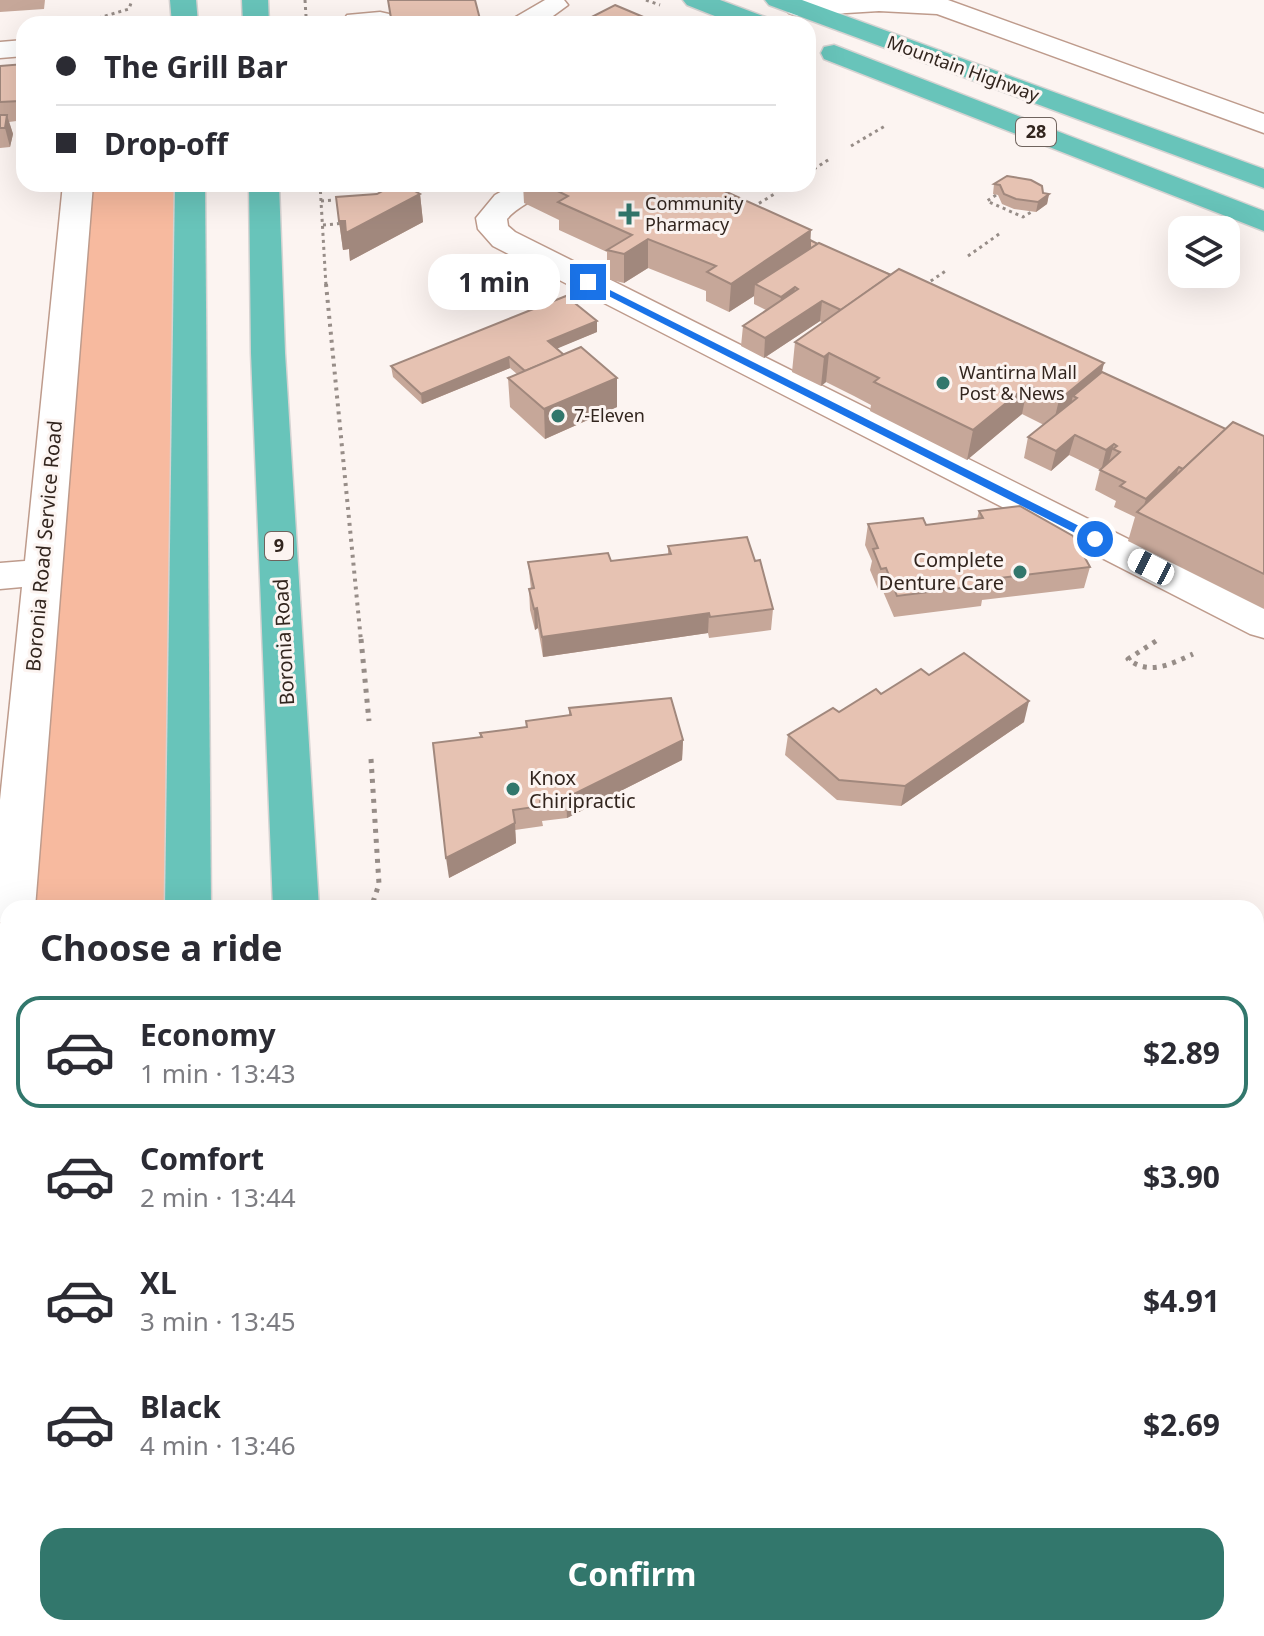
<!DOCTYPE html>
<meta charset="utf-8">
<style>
body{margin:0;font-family:"Noto Sans",sans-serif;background:#f2f2f3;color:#2b2b33;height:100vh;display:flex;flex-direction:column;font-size:30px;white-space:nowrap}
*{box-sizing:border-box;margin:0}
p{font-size:26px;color:#7c7c81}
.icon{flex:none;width:44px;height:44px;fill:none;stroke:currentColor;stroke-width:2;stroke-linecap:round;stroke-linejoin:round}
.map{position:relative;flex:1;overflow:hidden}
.details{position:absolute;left:0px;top:900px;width:1264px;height:736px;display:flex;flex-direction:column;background:#fff;border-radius:24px 24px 0 0;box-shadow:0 8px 32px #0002}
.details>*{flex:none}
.top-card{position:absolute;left:16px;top:16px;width:800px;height:176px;border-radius:24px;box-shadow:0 8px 32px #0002;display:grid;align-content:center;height:176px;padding:0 40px;background:#fff}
.buttons{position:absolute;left:1168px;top:216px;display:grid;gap:16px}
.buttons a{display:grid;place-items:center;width:72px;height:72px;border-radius:16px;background:#fff;box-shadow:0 8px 32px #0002;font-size:40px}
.end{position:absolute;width:36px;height:36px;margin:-18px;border:10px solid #1a73e8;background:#fff;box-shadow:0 0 0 4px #fff}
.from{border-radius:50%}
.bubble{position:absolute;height:56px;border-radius:24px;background:#fff;box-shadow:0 8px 32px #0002;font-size:26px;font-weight:700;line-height:56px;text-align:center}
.car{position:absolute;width:24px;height:48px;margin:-24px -12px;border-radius:10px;box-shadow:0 0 6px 2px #0007;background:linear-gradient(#fff 24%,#345 0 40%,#fff 0 76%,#345 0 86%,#fff 0)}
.top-card b{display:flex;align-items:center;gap:28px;height:76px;font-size:30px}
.top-card b+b{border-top:2px solid #e1e1e2}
.top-card i{width:20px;height:20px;background:#2b2b33}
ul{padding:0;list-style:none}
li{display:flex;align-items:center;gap:24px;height:112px;margin:0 16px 12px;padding:0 24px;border:4px solid transparent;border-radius:24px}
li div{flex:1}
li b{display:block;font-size:30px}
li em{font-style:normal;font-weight:700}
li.selected{border-color:#32776c}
li>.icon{width:72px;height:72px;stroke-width:1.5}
h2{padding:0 40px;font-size:36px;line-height:96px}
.primary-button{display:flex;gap:16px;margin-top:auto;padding:16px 40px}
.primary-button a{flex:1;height:92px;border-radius:24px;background:#32776c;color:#fff;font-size:32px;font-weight:700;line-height:92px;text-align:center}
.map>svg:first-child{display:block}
</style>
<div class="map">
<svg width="1264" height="1636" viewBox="0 0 1264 1636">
<rect width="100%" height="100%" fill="#fcf4f1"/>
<g fill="#f7ba9f">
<polygon points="78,184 190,184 188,908 12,908"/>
<polygon points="8,954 8,1628 186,1628 186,1636 0,1636 0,1049"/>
</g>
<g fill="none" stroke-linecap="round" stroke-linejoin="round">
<defs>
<g id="minor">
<polygon points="545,0 564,0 568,5 542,24 510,24 514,18"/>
<polygon points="798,0 948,0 1264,114 1264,133 937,14 879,11 798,16 789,13 785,8 789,3"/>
<polygon points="380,12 389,14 399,24 345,24 343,21 347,15"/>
<polygon points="24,40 24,56 0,58 0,42"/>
<polygon points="63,184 93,184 35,908 8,908 8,925 0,922 0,800 22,587 0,589 0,563 25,561"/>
<path d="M515,184H552C541,199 519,204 507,219L508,226L515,232L1264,607V638L1250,634L493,246L478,229L476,218L495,195Z"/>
<polygon points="8,935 8,1067 0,1070 0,937"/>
<polygon points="1264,1129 1264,1179 1256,1182 1256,1132"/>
<polygon points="719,1628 786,1628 783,1636 716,1636"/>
</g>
<g id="major">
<polygon points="170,0 196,0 198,24 172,24"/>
<polygon points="242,0 268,0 269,24 243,24"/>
<polygon points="683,0 720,0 768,18 772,24 735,24 687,5"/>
<polygon points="765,0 802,0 1264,169 1264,188 769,5"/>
<polygon points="834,45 1264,211 1264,231 824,59 821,53 824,47"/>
<polygon points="175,184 205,184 211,908 165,908"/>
<polygon points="249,184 279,184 285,353 319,908 273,908 251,353"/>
<rect x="155" y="1628" width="62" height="8"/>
<rect x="299" y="1628" width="62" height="8"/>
</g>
</defs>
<use href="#minor" stroke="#be9b8c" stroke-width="3"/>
<use href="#major" stroke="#d6d3d2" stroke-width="3"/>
<g stroke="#978d88" stroke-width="3" stroke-dasharray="3 4" stroke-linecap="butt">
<polyline points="305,0 306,16"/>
<polyline points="646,0 660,5"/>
<polyline points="78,24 129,9 132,0"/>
<polyline points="851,146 885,126"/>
<polyline points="808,173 831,158"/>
<polyline points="320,184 326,286"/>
<polyline points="409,193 427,184"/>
<polyline points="996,195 987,201 1023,217 1033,211"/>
<polyline points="378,198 380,184"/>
<polyline points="321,201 335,200"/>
<polyline points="753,207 776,193"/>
<polyline points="323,225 346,223"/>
<polyline points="968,256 1002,232"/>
<polyline points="925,285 947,270"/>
</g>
<polyline stroke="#978d88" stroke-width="4" stroke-dasharray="3 5" stroke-linecap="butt" points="326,284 361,641"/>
<g stroke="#978d88" stroke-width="5" stroke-dasharray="4 6" stroke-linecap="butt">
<polyline points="361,639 369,721"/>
<path d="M1156,641L1128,659C1149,676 1171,664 1193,654"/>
<polyline points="371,759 379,884 371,908"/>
</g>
<g stroke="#978d88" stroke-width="6" stroke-dasharray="5 8" stroke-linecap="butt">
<polyline points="1256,1259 1264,1251"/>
<polyline points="0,1471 8,1472"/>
<polyline points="103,1628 103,1636"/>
<polyline points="441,1628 442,1636"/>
<polyline points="873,1636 882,1628"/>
</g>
<use href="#minor" fill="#fff" fill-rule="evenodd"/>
<use href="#major" fill="#68c4ba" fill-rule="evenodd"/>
</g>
<g fill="#c6a799">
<polygon points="0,0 45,0 44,9 0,12"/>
<polygon points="24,64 24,120 9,122 13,134 10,147 0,148 0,66"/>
<polygon points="380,184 419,184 411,189 420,194 423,222 350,261 349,249 343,250 339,221 382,191"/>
<polygon points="523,184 709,184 810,240 1104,363 1102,372 1226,429 1264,436 1264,609 1128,541 1135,517 1114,507 1116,501 1095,490 1100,470 1069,455 1051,471 1024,458 1028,437 1044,425 1022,414 967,460 870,411 871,405 854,396 826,382 821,386 792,372 795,342 823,323 820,321 764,358 741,346 743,326 766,310 754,304 754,296 729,312 706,301 706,291 648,268 624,283 607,279 607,252 559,230 559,220 524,203"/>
<polygon points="994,184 1049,194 1047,204 1036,212 1014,209 1002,204 998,195 993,194"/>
<polygon points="597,332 557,348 564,355 617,378 617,407 545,439 510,407 508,378 517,374 510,368 422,404 393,377 391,366"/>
<polygon points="979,511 1090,567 1084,588 982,600 981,606 894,617 882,589 878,589 870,570 872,561 865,545 868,524 926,525 977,519"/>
<polygon points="668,546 773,609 771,630 709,638 708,633 543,657 538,628 535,630 530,610 529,589 531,589 528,562 611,561 668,554"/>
<polygon points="929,675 1024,722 901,806 837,800 785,755 788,735 839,712"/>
<polygon points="569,708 683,740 682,760 567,818 542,821 543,826 515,830 516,843 449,878 480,737 480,733 527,727 526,721 569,715"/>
<polygon points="1264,1297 1264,1351 1256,1340 1256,1310"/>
<polygon points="1032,1628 1203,1628 1207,1636 1036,1636"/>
</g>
<g fill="#a1887d">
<polygon points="24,73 24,113 20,101"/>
<polygon points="7,115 13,134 10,147 5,128"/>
<polygon points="396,184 419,184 397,196"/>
<polygon points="420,194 423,222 350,261 349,249 343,250 339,221"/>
<polygon points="1049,194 1047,204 1036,212 1038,202"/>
<polygon points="811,230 810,249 755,284 754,296 729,312 731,284"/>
<polygon points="648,239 648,268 624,283 624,254"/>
<polygon points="795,287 793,307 779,317 781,297"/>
<polygon points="822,301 820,321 764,358 765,338"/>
<polygon points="597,321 597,332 549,352 548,341"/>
<polygon points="829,353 826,382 821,386 824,357"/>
<polygon points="509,357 510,368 422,404 421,394"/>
<polygon points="1104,363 1096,392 1073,396 1068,416 1052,429 1059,400"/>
<polygon points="617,378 617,407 545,439 544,409"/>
<polygon points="1028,385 1022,414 967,460 973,430"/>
<polygon points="1075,435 1069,455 1051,471 1056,451"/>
<polygon points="1114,444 1108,465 1101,471 1106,450"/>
<polygon points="1179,467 1172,488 1141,514 1146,499"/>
<polygon points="537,608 538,628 535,630 534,609"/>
<polygon points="709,613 708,633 543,657 542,637"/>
<polygon points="1029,701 1024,722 901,806 905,786"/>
<polygon points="683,740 682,760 567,818 566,798"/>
<polygon points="515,823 516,843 449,878 446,858"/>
<polygon points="1264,1484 1264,1493 1256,1496 1256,1487"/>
</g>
<g fill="#e6c2b2" stroke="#a1887d" stroke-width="2">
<polygon points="388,0 475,0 481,23 392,24"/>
<polygon points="615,5 660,24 578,24"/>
<polygon points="24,64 20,101 0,102 0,66"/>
<polygon points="0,115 7,115 5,128 0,128"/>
<polygon points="1007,176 1031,180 1042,186 1043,193 1049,194 1038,202 1016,199 1004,194 1000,185 994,184"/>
<polygon points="395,184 402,184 420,194 346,233 345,221 339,221 336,197 377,194"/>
<polygon points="543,184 709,184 811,230 731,284 707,272 716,266 648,239 624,254 607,250 632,235 558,202 568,196"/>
<polygon points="810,240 818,244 810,249"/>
<polygon points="819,243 891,275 841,310 822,301 765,338 743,326 798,289 795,287 781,297 755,284"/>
<polygon points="899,269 1104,363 1059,400 1028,385 973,430 874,382 879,378 829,353 824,357 795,342"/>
<polygon points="566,296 597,321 548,341 564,355 525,371 509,357 421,394 391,366"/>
<polygon points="581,347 617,378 544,409 508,378"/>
<polygon points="1102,372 1226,429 1183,469 1179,467 1146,499 1120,486 1125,482 1100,470 1120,452 1113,449 1117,446 1114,444 1106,450 1075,435 1056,451 1028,437 1077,398 1073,396"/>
<polygon points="1233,422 1264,436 1264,574 1137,512"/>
<polygon points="1020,506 1073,536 1090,567 983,580 985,585 897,596 886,568 881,569 873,549 878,548 868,524 923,518 926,525 983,518 979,511"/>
<polygon points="747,537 755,561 760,560 773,609 710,617 709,613 542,637 537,608 534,609 529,589 534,588 528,562 608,553 611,561 671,554 668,546"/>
<polygon points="964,653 1029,701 905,786 839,780 788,735 833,708 839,712 876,689 881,694 921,669 929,675"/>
<polygon points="671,698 683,740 566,798 540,801 541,806 513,810 515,823 446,858 433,743 482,737 480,733 527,727 526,721 571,715 569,708"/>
<polygon points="1264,1297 1264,1320 1256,1310 1256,1301"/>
<polygon points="1256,1383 1264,1397 1264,1484 1256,1487"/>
<polygon points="1046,1628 1203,1628 1207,1636 1050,1636"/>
</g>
<polygon fill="#1a73e8" points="588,279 1099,536 1101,539 1091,541 585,284"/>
<g fill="#32776c" stroke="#fcf4f1" stroke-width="3">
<path d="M625 202h8v8h8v8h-8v8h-8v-8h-8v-8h8z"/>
<circle cx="943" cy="383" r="8"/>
<circle cx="558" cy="416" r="8"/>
<circle cx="1020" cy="572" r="8"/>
<circle cx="513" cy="789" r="8"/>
</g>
<g text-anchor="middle" stroke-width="6" stroke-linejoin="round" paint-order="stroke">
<g font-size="18" fill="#32251e" stroke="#fcf4f1">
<text transform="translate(963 69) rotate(20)" y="6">Mountain Highway</text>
</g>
<g fill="#fcf4f1" stroke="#6f635d" stroke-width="2">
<rect x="1016" y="118" width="40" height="28" rx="6"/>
<rect x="265" y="532" width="28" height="28" rx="6"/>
</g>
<g font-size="18" font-weight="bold" fill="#32251e">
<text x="1036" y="138">28</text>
<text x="279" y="552">9</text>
</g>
<g font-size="18" fill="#32251e" stroke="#fcf4f1" text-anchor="start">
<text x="645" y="210">Community<tspan x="645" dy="21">Pharmacy</tspan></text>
<text x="959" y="379">Wantirna Mall<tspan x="959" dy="21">Post &amp; News</tspan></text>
<text x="574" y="422">7-Eleven</text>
</g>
<g font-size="20" fill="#32251e" stroke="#fcf4f1">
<text transform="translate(44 546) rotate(-85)" y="7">Boronia Road Service Road</text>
<text transform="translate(284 642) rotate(-93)" y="7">Boronia Road</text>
</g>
<g font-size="20" fill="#32251e" stroke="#fcf4f1" text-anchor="end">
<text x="1004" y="567">Complete<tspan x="1004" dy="23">Denture Care</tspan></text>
<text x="529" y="785" text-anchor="start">Knox<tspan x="529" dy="23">Chiripractic</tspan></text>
</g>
</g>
</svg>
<div class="buttons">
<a><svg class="icon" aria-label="layers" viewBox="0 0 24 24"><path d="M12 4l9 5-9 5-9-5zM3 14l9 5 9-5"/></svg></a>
</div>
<i class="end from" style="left:1095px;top:539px"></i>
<i class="end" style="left:588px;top:282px"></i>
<div class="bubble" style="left:428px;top:254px;width:132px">1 min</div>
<i class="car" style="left:1151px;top:567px;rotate:297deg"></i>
<div class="top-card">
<b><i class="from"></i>The Grill Bar</b>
<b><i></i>Drop-off</b>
</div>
<section class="details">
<h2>Choose a ride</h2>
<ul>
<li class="selected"><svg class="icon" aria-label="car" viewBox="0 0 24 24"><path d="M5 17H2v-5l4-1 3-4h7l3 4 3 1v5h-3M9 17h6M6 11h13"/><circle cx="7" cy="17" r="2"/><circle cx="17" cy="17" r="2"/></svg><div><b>Economy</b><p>1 min · 13:43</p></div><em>$2.89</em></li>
<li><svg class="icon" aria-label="car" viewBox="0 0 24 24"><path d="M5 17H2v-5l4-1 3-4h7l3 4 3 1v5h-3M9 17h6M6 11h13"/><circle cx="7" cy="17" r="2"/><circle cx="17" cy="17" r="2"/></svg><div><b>Comfort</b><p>2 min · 13:44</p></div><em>$3.90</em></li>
<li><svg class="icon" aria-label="car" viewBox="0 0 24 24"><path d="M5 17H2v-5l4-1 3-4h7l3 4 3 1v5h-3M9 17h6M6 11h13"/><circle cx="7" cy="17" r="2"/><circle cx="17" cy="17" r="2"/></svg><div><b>XL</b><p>3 min · 13:45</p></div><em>$4.91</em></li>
<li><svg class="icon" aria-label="car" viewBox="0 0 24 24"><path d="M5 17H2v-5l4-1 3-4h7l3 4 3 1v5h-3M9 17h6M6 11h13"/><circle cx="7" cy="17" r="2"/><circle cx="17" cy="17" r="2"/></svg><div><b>Black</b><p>4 min · 13:46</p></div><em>$2.69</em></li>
</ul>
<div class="primary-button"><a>Confirm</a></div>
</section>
</div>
